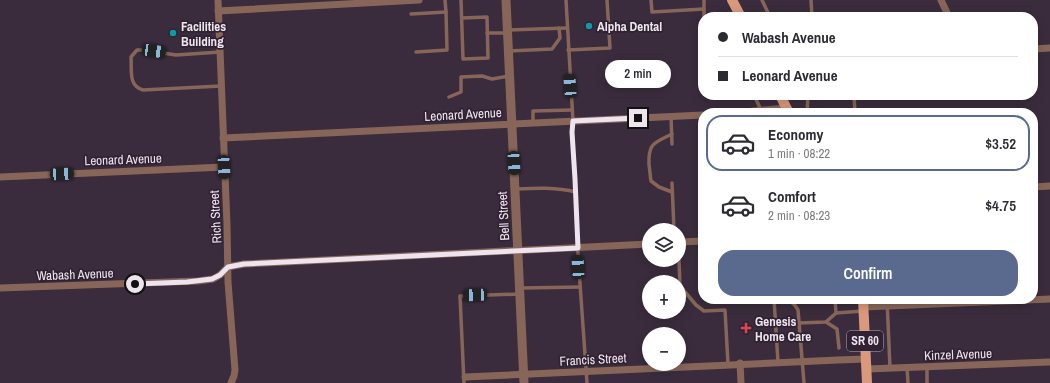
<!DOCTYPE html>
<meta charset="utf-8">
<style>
body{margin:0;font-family:"Archivo Narrow",sans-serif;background:#f7f7f7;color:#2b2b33;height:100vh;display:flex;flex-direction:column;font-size:15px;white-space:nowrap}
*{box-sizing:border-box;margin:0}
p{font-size:13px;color:#7c7c81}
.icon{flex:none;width:22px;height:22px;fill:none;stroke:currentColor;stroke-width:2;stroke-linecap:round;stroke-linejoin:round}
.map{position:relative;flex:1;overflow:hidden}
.side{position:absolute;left:698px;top:108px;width:340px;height:196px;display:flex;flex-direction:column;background:#fff;border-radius:16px;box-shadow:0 2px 10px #0003}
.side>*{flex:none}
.top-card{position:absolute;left:698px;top:12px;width:340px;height:88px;border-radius:16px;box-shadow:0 2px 10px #0003;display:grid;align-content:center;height:88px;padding:0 20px;background:#fff}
.tools{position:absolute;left:642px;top:223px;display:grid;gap:8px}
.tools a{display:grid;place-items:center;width:44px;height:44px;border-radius:50%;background:#fff;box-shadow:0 2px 10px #0003;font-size:20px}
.end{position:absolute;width:18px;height:18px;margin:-9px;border:5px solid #ede4ee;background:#111;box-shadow:0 0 0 2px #111}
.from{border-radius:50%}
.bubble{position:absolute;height:28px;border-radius:14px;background:#fff;box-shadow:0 2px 10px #0003;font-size:13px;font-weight:600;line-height:28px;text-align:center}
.car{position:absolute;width:12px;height:24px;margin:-12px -6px;border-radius:5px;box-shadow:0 0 3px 1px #0007;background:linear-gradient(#222 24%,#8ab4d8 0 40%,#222 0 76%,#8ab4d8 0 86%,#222 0)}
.top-card b{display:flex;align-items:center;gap:14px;height:38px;font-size:15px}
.top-card b+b{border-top:1px solid #e1e1e2}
.top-card i{width:10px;height:10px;background:#2b2b33}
ul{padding:7px 0 0;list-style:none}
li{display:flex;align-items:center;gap:12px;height:56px;margin:0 8px 6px;padding:0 12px;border:2px solid transparent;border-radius:16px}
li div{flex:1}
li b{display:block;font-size:15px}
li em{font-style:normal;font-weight:600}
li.on{border-color:#5a6a8e}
li>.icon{width:36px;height:36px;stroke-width:1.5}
.button{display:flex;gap:8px;margin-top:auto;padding:8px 20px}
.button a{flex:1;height:46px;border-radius:16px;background:#5a6a8e;color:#fff;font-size:16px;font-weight:600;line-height:46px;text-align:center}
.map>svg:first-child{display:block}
</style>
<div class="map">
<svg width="1050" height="383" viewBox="0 0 1050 383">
<rect width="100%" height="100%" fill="#3a2c3c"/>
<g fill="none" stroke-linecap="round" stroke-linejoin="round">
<g stroke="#876659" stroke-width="3.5">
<polyline points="461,0 463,59 488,58 487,17 462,18"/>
<polyline points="566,0 573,121 572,132 575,179 578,255 587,383"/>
<polyline points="651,0 652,12 704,9"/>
<polyline points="704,0 704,17"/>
<polyline points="762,0 770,17"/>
<polyline points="811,0 812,17"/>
<polyline points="411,14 446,12 445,0"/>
<polyline points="508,30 567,28"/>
<polyline points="487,33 506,33"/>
<polyline points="568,50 610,48 607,0"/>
<polyline points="509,51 552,49 560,38 559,28"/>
<path d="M220,52L176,55L143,50H137L131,57C132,70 128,86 143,90L221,86"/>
<polyline points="416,52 447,50 446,12"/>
<polyline points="754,95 761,110"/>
<polyline points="854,95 855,113"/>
<polyline points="449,97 461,92 461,77 482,76 492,79 509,76"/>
<polyline points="807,113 808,95"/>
<polyline points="671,116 672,144"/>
<polyline points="533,123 533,111 572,110"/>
<path d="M672,134C654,143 648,143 649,165C650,170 650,176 651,181L659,187L672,192"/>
<polyline points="672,183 674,230"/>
<path d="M516,189C536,188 556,187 576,192"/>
<polyline points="679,260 680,286 696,305 704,311 725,310 728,364"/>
<polyline points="521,288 580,287"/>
<polyline points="774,299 778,362"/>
<polyline points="887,299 890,368"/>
<path d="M774,300C786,299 792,299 798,310L804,383"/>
<polyline points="836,313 863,311"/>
<polyline points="826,322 837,329 839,348"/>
<polyline points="799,323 826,322 836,313 835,299"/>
<polyline points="907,367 908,383"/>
<polyline points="464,383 460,296 520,294"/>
<polyline points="927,383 927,367"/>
</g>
<g stroke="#876659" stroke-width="7">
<polyline points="218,0 227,224 228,282 235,370 234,376 231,383"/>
<polyline points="941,0 949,17"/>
<polyline points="218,11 419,0"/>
<polyline points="1033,49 1050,48"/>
<polyline points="734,113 786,108"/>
<polyline points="223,138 703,115"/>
<polyline points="0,177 224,167"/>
<polyline points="1033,187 1050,186"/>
<polyline points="679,242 703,241"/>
<polyline points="0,288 198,281 213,279 220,275 228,267 244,264 649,244"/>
<polyline points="864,307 1050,299"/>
<polyline points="740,363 741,383"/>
<polyline points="867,369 1050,362"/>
<path d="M465,377C598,371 732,364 866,359"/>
</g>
<polyline stroke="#876659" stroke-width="9" points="506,0 524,383"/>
<g stroke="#da997d" stroke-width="10">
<polyline points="732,0 741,17"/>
<polyline points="780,95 789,113"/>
<polyline points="863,299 867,383"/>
</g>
</g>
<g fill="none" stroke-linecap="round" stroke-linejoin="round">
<polyline stroke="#ede4ee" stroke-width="5" points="135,284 187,282 212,279 220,275 228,267 244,264 578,248 575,179 572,132 573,121 638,118"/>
</g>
<g fill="#0f9aa8" stroke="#302232" stroke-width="1.5">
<circle cx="589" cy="26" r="4"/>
<circle cx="173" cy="33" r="4"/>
</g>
<path fill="#e0444e" stroke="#302232" stroke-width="1.5" d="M744 322h4v4h4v4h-4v4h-4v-4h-4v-4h4z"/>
<g text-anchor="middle" stroke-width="3.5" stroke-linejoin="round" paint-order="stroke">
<rect fill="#302232" stroke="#b4aab6" stroke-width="1" x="847" y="331" width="36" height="20" rx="3"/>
<g font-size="12" font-weight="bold" fill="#ede4ee">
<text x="865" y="345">SR 60</text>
</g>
<g font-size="13" font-weight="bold" fill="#ede4ee" stroke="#302232" text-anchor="start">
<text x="181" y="31">Facilities<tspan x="181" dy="15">Building</tspan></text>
<text x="597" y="31">Alpha Dental</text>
<text x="755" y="326">Genesis<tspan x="755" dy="15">Home Care</tspan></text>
</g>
<g font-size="13" fill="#ede4ee" stroke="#302232">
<text transform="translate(463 114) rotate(-3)" y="5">Leonard Avenue</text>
<text transform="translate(123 159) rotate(-2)" y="5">Leonard Avenue</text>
<text transform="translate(503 216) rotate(-93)" y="5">Bell Street</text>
<text transform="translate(215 217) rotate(-93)" y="5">Rich Street</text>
<text transform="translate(75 274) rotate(-2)" y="5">Wabash Avenue</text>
<text transform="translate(958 354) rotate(-2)" y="5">Kinzel Avenue</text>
<text transform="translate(593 359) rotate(-3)" y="5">Francis Street</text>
</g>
</g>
</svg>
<div class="tools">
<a><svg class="icon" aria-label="layers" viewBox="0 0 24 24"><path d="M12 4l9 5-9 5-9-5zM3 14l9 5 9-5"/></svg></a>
<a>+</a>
<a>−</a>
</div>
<i class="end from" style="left:135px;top:284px"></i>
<i class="end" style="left:638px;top:118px"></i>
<div class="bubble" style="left:605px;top:60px;width:66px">2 min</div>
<i class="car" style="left:154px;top:51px;rotate:98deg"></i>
<i class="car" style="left:570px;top:86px;rotate:356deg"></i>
<i class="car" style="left:514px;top:163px;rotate:177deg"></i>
<i class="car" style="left:224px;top:167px;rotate:177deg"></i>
<i class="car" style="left:62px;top:174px;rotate:87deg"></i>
<i class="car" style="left:578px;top:267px;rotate:357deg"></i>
<i class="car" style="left:475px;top:295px;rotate:268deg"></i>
<div class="top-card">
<b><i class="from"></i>Wabash Avenue</b>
<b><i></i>Leonard Avenue</b>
</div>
<section class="side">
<ul>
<li class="on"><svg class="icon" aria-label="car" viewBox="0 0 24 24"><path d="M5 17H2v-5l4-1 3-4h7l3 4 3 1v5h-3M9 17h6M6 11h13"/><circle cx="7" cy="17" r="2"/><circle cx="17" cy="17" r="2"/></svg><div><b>Economy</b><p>1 min · 08:22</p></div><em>$3.52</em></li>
<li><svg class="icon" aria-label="car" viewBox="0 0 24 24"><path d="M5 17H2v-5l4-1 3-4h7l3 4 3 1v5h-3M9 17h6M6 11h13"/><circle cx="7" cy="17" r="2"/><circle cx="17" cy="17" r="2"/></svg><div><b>Comfort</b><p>2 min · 08:23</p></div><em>$4.75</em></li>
</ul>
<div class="button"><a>Confirm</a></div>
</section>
</div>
